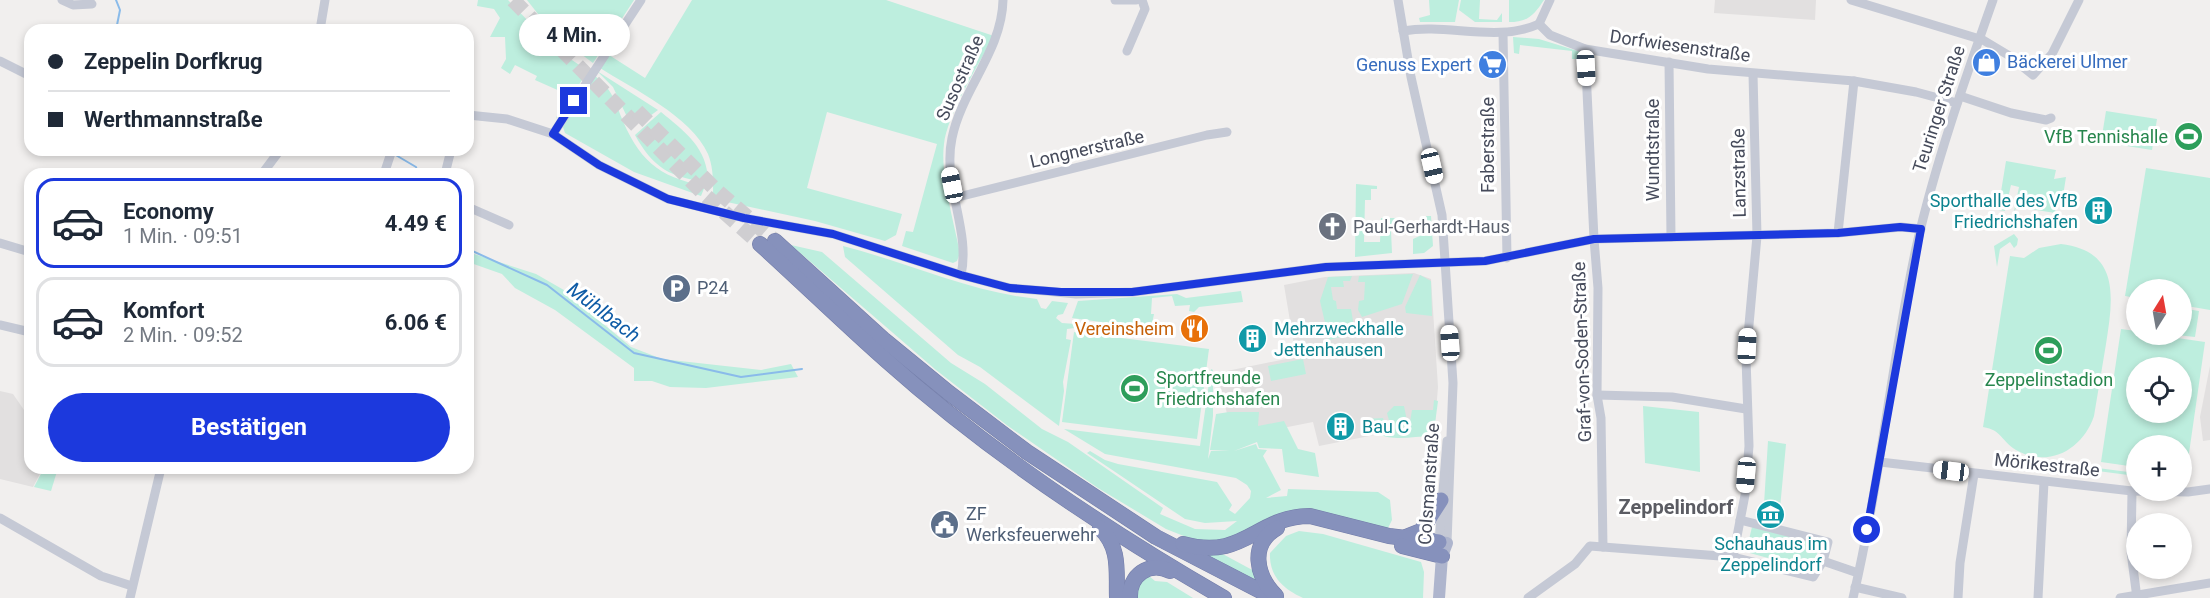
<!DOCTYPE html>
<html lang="de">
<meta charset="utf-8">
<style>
body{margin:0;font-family:Roboto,sans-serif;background:#f2f2f3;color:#1f2937;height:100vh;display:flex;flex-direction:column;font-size:22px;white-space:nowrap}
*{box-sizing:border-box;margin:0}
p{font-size:20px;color:#747a83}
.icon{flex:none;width:33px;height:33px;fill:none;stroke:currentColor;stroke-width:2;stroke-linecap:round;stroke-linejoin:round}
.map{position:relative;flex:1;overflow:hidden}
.sheet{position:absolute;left:24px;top:168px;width:450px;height:306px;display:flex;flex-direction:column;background:#fff;border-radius:18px;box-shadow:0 3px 9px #0003}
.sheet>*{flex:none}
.top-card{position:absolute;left:24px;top:24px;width:450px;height:132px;border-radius:18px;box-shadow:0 3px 9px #0003;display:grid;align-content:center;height:132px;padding:0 24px;background:#fff}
.needle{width:39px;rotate:11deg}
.controls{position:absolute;left:2126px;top:279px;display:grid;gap:12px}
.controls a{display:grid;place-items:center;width:66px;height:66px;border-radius:50%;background:#fff;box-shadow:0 3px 9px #0003;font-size:30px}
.end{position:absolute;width:27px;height:27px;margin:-14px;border:8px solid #1c39dd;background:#fff;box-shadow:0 0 0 3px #fff}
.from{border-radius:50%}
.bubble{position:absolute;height:42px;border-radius:21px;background:#fff;box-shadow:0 3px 9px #0003;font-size:20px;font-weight:700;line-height:42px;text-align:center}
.car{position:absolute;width:18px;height:36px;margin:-18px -9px;border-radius:8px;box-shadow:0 0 4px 2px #0007;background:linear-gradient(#fff 24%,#345 0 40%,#fff 0 76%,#345 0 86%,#fff 0)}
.top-card b{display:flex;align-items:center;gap:21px;height:57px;font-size:22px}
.top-card b+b{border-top:2px solid #e0e1e3}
.top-card i{width:15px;height:15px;background:#1f2937}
ul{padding:10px 0 0;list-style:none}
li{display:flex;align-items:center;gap:18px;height:90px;margin:0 12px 9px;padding:0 12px;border:3px solid #e0e1e3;border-radius:18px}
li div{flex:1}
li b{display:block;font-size:22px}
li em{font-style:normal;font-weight:700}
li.current{border-color:#1c39dd}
li>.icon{width:54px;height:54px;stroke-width:1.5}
.primary-button{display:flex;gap:12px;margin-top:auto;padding:12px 24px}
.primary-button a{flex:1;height:69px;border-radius:36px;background:#1c39dd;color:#fff;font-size:24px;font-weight:700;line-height:69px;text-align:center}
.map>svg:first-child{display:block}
</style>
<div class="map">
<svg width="2210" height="598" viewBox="0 0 2210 598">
<rect width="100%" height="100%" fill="#f1efee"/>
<g fill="#e2e0e0">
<polygon points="1715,0 1816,0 1815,20 1714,13"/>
<polygon points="1414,273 1431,279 1438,387 1435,423 1319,446 1313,422 1233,438 1217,373 1296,357 1284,285 1325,277"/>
<polygon points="2210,366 2210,440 2203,441 2200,417"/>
<polygon points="0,391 13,394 24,410 30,412 30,468 43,468 33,487 0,479"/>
</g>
<g fill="#bdeede" fill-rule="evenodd">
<polygon points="478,0 508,0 553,47 588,71 556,119 559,108 561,109 566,100 562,92 535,80 537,76 515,65 510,74 501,68 506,59 505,37 490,37 500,18 494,9 477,6"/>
<polygon points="527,0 634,0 593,63 553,33"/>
<path d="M692,0H886L994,36C979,64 947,115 944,144C940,173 954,223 960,253L957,261L953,263L902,246L906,231L913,232L937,144L827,112L807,188L902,214L896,235L885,241L815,221L713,199C713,184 714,169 708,154C691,116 633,89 600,68L609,55L645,78Z"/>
<polygon points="1429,0 1459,0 1455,22 1420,22 1419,18 1430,15"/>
<polygon points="1461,0 1480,0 1479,19 1497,20 1502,13 1502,22 1475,22 1459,10"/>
<path d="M1509,0H1544C1534,15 1528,22 1509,22Z"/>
<polygon points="1513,37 1539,39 1581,52 1580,59 1572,59 1572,51 1520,45 1519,54 1514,53"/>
<polygon points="597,71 658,110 642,122 628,119 613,87"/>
<path d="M595,76C610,87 614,98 620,114C638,159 657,177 705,186L701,196L634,172L565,133L563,127Z"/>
<polygon points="2106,111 2157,119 2152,150 2101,142"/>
<path d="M661,112C685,132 708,148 708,182C671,178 653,168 635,135Z"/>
<polygon points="2006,161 2056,170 2054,179 2066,177 2063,196 2057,196 2055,213 2018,207 2014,211 2019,187 2011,185 2005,211 1998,210"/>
<polygon points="2146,168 2210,178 2210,310 2181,305 2181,290 2136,290 2136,298 2125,296"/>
<polygon points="1356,184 1377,186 1377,189 1371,189 1371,200 1365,200 1364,242 1380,242 1381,218 1396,218 1397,228 1415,229 1391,231 1392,253 1355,257"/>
<polygon points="1426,216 1431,216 1433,246 1424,253 1413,254 1413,239 1424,234"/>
<polygon points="2014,234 2018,239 2017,245 2014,248 2010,242 2000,249 1997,267 1994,246"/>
<path d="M2061,244C2121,251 2113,299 2106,344C2102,368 2098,392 2094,416C2083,449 2049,469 2016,450C2001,441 2002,430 1983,427L2010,256L2024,258L2039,248Z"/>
<polygon points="791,245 822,252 951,363 985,384 1042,429 1068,442 1163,508 1160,514 1195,529 1225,530 1237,521 1205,523 1185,519 1087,453 1090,451 1105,460 1118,464 1217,482 1232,505 1229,510 1235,514 1250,498 1251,491 1247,485 1236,478 1105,454 1064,429 1200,446 1211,369 1213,370 1213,416 1208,459 1211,451 1230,451 1210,450 1216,414 1229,412 1259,412 1258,426 1284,421 1298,449 1315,453 1319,477 1285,472 1282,449 1259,448 1257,442 1234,451 1256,444 1258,449 1267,450 1263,456 1281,490 1266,498 1287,496 1288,489 1378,492 1390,500 1392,520 1387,530 1318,511 1231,539 1199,542 1166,529 1098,488 1008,426 936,370"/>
<path d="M843,246C909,263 970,292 1037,299L1041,308L1046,309L1052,301L1068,303L1063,314L1058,315L1056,318L1062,323L1076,324L1075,328L1067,329L1066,339L1071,340L1063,382L1064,391L1059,426L980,367L958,355L845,257Z"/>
<polygon points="468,252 536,274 583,301 595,317 631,347 662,359 761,370 791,364 798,377 706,388 670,387 652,381 634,381 634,368 555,310 515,288 502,274 468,262"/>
<polygon points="1413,274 1402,304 1362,317 1358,310 1359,301 1364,300 1365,282 1358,282 1359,276"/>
<polygon points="1420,275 1431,281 1432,316 1406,313 1405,307"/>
<polygon points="1352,276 1350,281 1343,281 1344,287 1331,287 1333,300 1336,301 1337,309 1351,309 1354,327 1344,336 1329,340 1320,301 1328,277"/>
<polygon points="1241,291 1243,302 1199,307 1194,312 1189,311 1190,305 1175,306 1172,296 1152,298 1151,314 1154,314 1151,329 1072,318 1078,301 1177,294 1186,298"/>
<polygon points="2181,308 2199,311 2195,337 2177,335 2181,334"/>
<path d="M2121,329L2136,331V334L2157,335L2205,342L2186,474H2181V446H2136V467L2101,462ZM2136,368H2181V412H2136Z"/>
<polygon points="1074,332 1209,349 1197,439 1062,422"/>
<polygon points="1303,359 1306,374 1271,381 1268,366"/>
<path d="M1434,400L1438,401L1434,431L1431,436C1406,437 1376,445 1364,419L1383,418L1386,429L1391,428L1387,413L1394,406H1404L1408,426L1403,427L1409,428L1412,410H1433Z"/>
<polygon points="1643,406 1699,412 1700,472 1645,463"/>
<polygon points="1768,441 1786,444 1780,508 1764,504"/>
<polygon points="2067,464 2136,473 2136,476 2067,467"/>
<polygon points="44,468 58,468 51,491 34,487"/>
<polygon points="1752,527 1820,544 1812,570 1746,552"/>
<path d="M1299,531L1323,534L1421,562L1424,572L1423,598H1303C1283,589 1269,576 1270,553L1286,536Z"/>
<polygon points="1219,552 1256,572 1261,585 1205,554"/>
<polygon points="1149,576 1155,581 1167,582 1193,598 1136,598 1139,582"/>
</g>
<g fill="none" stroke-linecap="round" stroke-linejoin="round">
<g stroke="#8abbea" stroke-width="2">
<polyline points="116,0 120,10 116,30"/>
<polyline points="394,154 416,167 418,174"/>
<polyline points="468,249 547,285 634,353 741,377 802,369"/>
</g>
<g stroke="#cfced1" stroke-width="15" stroke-dasharray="15 8" stroke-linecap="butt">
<polyline points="513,0 706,196 760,244"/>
<polyline points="637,111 715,189 775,241"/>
</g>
<defs>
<g id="highway">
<polyline points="775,241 883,339 949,393 1027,452 1156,537 1274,598"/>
<path d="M760,244C803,283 844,323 887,361C989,452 1106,530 1224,598"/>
<path d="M1100,528C1121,548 1116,572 1117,598"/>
<polyline points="1406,537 1421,531 1441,500"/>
<path d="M1183,544C1245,561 1256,516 1310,516L1389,536L1439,542"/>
<polyline points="1402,546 1442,556"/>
<path d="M1276,596C1256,576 1249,544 1277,528"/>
<path d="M1130,598C1129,575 1149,561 1170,571"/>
</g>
</defs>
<use href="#highway" stroke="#727ca8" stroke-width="16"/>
<g stroke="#c5c9d5" stroke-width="9">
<polyline points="62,0 73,5 92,4"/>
<polyline points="1115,0 1136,0"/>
<polyline points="1398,0 1411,77 1442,215 1453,383 1447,543"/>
<polyline points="1851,0 1983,40 2008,55 2033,75 2052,54 2079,0"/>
<polyline points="1539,24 1550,35 1585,49 1708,69 1854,81 1916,92 1957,103"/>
<polyline points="1539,24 1550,0"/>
<polyline points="320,30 325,0"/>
<path d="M1403,31C1448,23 1496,43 1539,24"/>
<polyline points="1503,33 1507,258"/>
<polyline points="1585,49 1594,239 1598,288 1597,395 1601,418 1603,547"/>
<polyline points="1127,51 1145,9 1142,0"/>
<polyline points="0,61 30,76"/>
<polyline points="1669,62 1671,237"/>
<polyline points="1960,96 2011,113 2046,120 2051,118"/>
<polyline points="468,115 507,119 553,134 599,165 668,199 744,218 833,234 961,275 1010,288 1046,291 1076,294 1133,292 1326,267 1485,261 1594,239 1838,233 1901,227 1921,229"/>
<polyline points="553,134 641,0"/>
<polyline points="262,174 280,150"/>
<polyline points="384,174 392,150"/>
<polyline points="445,174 451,150"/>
<polyline points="954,198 1207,135 1227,132"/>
<polyline points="468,207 509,225"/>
<polyline points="1838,233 1854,81"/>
<polyline points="0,243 30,252"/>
<path d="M961,275C971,230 942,185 952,138C962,89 1002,51 1003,0"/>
<polyline points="0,325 30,332"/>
<polyline points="1597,395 1672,397 1746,409"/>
<polyline points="1880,462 2132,491 2188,492 2210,489"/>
<polyline points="2132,491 2131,552 2137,598"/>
<polyline points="0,518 101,576 132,586"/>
<polyline points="1740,520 1828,542 1823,561 1858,573"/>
<polyline points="1439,542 1447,441"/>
<polyline points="1733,557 1745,495 1749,446 1746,358 1757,236 1753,74"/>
<polyline points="1855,587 1902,598"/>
<polyline points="130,598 161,468"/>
<polyline points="1528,598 1575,564 1590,546 1733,557 1813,577 1823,561"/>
<path d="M1853,598C1880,483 1891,364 1916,248C1935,164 1964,82 1993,0"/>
<polyline points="1958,598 1960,563 1974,474"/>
<polyline points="2038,598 2044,482"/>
<polyline points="2120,598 2210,583"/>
</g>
<polyline stroke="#aeb5cd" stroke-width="12" points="1439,598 1442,556 1447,543 1439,542 1441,549"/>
<use href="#highway" stroke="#8691bc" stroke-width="15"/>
</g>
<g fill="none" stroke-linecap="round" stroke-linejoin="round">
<polyline stroke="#1c39dd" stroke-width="8" points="574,101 553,134 599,165 668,199 744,218 833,234 961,275 1010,288 1061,292 1132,292 1326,267 1485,261 1594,239 1838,233 1900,227 1921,229 1867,530"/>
</g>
<defs>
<symbol id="shop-disc" viewBox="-11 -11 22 22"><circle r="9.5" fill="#3f7fe0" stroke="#fff"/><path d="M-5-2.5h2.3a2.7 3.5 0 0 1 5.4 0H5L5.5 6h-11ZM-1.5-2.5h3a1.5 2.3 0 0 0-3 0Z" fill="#fff"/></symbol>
<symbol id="supermarket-disc" viewBox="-11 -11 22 22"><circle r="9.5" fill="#3f7fe0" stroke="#fff"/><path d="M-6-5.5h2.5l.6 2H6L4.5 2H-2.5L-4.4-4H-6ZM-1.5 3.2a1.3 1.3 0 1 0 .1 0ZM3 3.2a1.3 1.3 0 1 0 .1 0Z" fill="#fff"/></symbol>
<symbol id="stadium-disc" viewBox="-11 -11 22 22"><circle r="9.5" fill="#2e9e5b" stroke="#fff"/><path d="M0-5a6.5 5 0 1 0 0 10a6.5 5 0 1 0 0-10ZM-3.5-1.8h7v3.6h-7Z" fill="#fff"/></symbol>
<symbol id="building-disc" viewBox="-11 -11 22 22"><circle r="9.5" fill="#0f9aa8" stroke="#fff"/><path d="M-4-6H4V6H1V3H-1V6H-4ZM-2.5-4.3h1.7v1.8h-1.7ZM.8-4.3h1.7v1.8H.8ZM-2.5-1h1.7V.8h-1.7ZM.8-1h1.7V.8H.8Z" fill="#fff"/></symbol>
<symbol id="church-disc" viewBox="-11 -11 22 22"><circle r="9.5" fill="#6b7280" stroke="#fff"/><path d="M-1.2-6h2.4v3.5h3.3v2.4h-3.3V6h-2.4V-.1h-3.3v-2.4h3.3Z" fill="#fff"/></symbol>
<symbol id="parking-disc" viewBox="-11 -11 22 22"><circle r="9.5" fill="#5c6f8a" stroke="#fff"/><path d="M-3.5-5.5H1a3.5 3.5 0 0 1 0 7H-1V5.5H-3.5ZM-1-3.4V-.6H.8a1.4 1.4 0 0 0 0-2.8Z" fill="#fff"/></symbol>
<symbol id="restaurant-disc" viewBox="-11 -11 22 22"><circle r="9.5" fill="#e8710a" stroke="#fff"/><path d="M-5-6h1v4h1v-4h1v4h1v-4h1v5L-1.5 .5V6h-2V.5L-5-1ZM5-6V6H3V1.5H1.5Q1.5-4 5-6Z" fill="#fff"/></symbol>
<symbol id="museum-disc" viewBox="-11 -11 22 22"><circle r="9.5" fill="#0f9aa8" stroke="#fff"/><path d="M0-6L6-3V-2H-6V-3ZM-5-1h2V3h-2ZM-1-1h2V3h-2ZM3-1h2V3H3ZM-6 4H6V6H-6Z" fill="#fff"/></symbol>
<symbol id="civic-disc" viewBox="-11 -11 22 22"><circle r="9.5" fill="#5c6f8a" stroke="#fff"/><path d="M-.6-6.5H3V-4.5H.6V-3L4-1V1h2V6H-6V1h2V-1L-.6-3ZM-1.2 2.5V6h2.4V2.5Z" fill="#fff"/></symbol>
</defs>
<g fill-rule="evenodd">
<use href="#shop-disc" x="1970" y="46" width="33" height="33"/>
<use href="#supermarket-disc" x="1476" y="48" width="33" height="33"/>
<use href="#stadium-disc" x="2172" y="120" width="33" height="33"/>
<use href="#building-disc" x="2082" y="194" width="33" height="33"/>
<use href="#church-disc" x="1316" y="210" width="33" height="33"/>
<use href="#parking-disc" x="660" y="272" width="33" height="33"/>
<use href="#restaurant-disc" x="1178" y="312" width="33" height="33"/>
<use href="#building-disc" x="1236" y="322" width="33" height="33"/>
<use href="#stadium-disc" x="2032" y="334" width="33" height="33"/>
<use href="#stadium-disc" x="1118" y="372" width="33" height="33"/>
<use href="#building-disc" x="1324" y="410" width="33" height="33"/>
<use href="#museum-disc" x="1754" y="498" width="33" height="33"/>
<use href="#civic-disc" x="928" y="508" width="33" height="33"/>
</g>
<g text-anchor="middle" stroke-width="6" stroke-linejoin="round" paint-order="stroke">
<g font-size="18" fill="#464b5b" stroke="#fff">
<text transform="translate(1680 46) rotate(8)" y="6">Dorfwiesenstraße</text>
<text transform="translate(960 78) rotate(-66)" y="6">Susostraße</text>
<text transform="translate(1939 109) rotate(-72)" y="6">Teuringer Straße</text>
<text transform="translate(1488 145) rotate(-90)" y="6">Faberstraße</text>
<text transform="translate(1087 149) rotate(-13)" y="6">Longnerstraße</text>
<text transform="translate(1653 150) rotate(-90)" y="6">Wundtstraße</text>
<text transform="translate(1739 173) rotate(-91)" y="6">Lanzstraße</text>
<text transform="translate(1582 352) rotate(-92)" y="6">Graf-von-Soden-Straße</text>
<text transform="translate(2047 465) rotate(6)" y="6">Mörikestraße</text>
<text transform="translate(1429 484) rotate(-86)" y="6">Colsmanstraße</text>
</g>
<g font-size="18" fill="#366cbe" stroke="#fff" text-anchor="start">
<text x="2007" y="68">Bäckerei Ulmer</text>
<text x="1472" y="71" text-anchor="end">Genuss Expert</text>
</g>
<g font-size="18" fill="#27864d" stroke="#fff" text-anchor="end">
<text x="2168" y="143">VfB Tennishalle</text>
<text x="1156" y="384" text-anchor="start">Sportfreunde<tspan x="1156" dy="21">Friedrichshafen</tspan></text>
<text x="2049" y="386" text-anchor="middle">Zeppelinstadion</text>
</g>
<g font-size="18" fill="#0d838f" stroke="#fff" text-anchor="start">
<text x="2078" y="207" text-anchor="end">Sporthalle des VfB<tspan x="2078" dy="21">Friedrichshafen</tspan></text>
<text x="1274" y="335">Mehrzweckhalle<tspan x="1274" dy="21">Jettenhausen</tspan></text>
<text x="1362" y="433">Bau C</text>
<text x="1771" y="550" text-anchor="middle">Schauhaus im<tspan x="1771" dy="21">Zeppelindorf</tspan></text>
</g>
<g font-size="18" fill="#5b616d" stroke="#fff" text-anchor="start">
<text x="1353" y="233">Paul-Gerhardt-Haus</text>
</g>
<g font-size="18" fill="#4e5e75" stroke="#fff" text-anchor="start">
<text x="697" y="294">P24</text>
<text x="966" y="520">ZF<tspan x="966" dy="21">Werksfeuerwehr</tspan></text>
</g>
<g font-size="18" fill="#c56008" stroke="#fff" text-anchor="end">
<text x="1174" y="335">Vereinsheim</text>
</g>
<g font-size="20" font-style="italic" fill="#0e5ba6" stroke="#fff">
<text transform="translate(604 312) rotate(37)" y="7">Mühlbach</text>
</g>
<g font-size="20" font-weight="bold" fill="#5b5c63" stroke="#fff">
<text x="1676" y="514">Zeppelindorf</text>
</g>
</g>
</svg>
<div class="controls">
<a><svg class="needle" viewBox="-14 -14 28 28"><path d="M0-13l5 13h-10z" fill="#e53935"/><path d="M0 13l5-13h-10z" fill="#747a83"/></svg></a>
<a><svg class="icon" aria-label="locate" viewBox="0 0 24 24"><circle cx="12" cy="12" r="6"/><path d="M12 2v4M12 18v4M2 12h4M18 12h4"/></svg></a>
<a>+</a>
<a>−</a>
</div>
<i class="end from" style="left:1867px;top:530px"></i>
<i class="end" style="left:574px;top:101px"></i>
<div class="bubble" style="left:519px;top:14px;width:111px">4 Min.</div>
<i class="car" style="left:1586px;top:68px;rotate:177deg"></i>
<i class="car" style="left:1432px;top:166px;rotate:167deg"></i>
<i class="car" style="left:952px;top:185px;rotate:349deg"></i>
<i class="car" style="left:1450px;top:343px;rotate:356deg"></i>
<i class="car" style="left:1747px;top:346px;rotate:3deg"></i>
<i class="car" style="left:1951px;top:471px;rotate:277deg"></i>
<i class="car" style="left:1746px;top:475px;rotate:185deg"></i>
<div class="top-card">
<b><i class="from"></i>Zeppelin Dorfkrug</b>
<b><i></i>Werthmannstraße</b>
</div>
<section class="sheet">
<ul>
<li class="current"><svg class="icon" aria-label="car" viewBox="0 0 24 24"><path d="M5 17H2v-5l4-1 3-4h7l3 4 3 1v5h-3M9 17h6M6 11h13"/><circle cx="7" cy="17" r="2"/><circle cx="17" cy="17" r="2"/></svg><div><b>Economy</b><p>1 Min. · 09:51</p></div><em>4.49 €</em></li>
<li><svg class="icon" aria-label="car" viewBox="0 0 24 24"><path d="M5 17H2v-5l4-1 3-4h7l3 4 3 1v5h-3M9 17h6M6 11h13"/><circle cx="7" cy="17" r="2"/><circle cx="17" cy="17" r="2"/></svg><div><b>Komfort</b><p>2 Min. · 09:52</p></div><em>6.06 €</em></li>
</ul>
<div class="primary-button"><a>Bestätigen</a></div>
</section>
</div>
